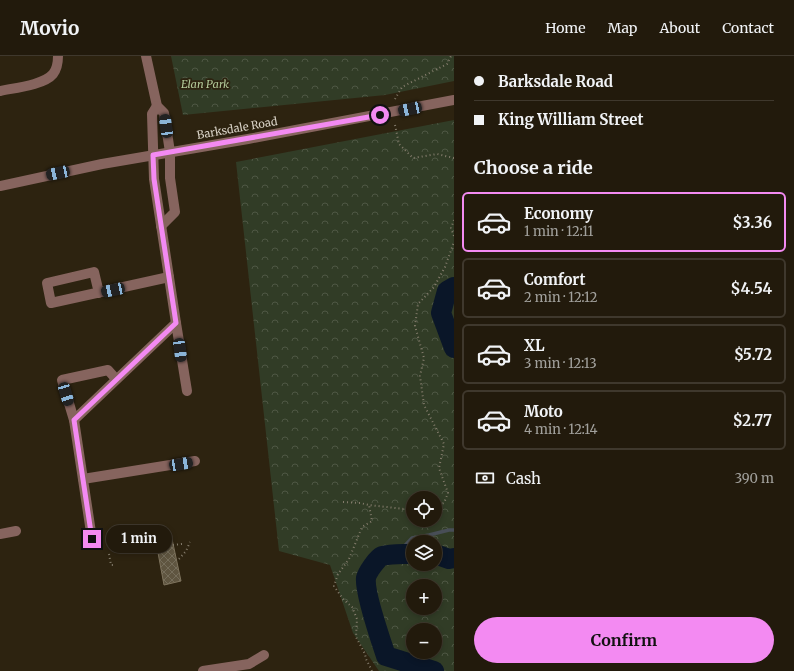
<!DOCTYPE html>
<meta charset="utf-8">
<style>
body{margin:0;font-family:Merriweather,serif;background:#2e271a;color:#f1f3f6;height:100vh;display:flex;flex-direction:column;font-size:15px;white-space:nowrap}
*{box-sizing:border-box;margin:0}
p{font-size:13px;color:#a2a19d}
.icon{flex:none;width:22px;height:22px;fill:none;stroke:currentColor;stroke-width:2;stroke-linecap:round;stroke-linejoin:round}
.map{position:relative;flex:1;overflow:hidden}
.details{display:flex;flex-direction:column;background:#221a0c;width:340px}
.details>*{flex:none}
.hud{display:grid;align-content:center;height:88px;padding:0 20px;background:#221a0c}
.tools{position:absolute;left:406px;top:435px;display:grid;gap:8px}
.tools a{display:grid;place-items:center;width:36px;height:36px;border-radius:50%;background:#221a0c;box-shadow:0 2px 6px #0003,0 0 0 1px #3f382d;font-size:20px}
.end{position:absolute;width:18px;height:18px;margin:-9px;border:5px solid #f38af2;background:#111;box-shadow:0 0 0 2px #111}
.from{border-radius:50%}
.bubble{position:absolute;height:28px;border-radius:14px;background:#221a0c;box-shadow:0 2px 6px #0003,0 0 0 1px #3f382d;font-size:13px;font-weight:700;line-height:28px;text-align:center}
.car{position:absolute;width:12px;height:24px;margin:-12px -6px;border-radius:5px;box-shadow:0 0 3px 1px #0007;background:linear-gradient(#222 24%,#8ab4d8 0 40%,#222 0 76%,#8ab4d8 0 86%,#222 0)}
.hud b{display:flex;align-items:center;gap:14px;height:38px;font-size:15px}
.hud b+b{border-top:1px solid #3f382d}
.hud i{width:10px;height:10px;background:#f1f3f6}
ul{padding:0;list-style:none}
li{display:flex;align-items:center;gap:12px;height:60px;margin:0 8px 6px;padding:0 12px;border:2px solid #3f382d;border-radius:6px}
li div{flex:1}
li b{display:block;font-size:15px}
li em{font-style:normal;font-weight:700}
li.current{border-color:#f38af2}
li>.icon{width:36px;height:36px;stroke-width:1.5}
h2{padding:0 20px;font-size:18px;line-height:48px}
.pay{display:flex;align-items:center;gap:10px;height:44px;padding:0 20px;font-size:15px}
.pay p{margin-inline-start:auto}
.button{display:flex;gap:8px;margin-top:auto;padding:8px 20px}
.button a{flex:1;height:46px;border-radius:24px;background:#f38af2;color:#111;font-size:16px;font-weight:700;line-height:46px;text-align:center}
header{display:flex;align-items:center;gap:24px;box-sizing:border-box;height:56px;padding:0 20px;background:#221a0c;border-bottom:1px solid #3f382d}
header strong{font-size:19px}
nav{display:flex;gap:22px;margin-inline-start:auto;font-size:14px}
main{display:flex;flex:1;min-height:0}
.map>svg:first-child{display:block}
</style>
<header>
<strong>Movio</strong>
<nav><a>Home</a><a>Map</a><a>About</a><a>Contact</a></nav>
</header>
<main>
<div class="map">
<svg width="454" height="615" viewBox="0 0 454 615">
<defs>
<pattern id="forest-crowns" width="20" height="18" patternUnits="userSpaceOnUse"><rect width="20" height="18" fill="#313c26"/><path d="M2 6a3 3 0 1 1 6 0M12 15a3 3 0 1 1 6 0" fill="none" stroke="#4e5744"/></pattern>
<pattern id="building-cross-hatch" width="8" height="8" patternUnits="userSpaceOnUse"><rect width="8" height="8" fill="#5f5540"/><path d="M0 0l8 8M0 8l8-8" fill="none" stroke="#756d5a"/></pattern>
</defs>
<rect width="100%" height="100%" fill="#2d2310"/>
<g fill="url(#forest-crowns)" fill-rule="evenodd">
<polygon points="171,0 454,0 454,25 385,39 183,59"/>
<path d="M454,64V615H379L353,577L330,509L279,495L236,106ZM413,442H435V464H413ZM413,486H435V508H413ZM413,530H435V552H413ZM413,574H435V596H413Z"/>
</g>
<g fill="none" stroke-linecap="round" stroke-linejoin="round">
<polyline stroke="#484e57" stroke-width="3.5" points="397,498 412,482 429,479 449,474 454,474"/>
<g stroke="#0a1628" stroke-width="20">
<polyline points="454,231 447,235 441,257 454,292"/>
<path d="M413,498C403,498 392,497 382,500C377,502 367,517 366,522C364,536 381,585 386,600L434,615"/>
<polyline points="435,498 449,503 454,502"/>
</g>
</g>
<polygon fill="url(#building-cross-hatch)" stroke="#7e735d" points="172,483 181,525 164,529 156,486"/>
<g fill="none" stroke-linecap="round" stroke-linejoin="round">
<g stroke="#857d6d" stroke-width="2" stroke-dasharray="1 3" stroke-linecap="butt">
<polyline points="395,43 402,31 447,8 451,0"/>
<polyline points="395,69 399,88 413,102 437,98 454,102"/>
<polyline points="454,164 451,172 454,180"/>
<polyline points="343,446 360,447 369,449"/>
<polyline points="435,450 444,447 448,437 439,412 444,388 424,349 420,320 424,302 415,270 418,248 434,231 445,211 454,186"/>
<polyline points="173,489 182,488"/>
<polyline points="109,498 111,509 113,509"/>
<polyline points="179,503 186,495 190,486"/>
<polyline points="372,615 366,603 365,598 356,581 357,563 352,551 343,543 334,530 338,518 349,503 362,471 372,465 369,449 413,454"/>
</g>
<g stroke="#86645e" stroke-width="10">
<polyline points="146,0 157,50 164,57 170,96 170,122 175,156 161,170"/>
<path d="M0,35C14,32 44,29 53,18C57,13 58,6 58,0"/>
<polyline points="0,130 102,108 248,83 454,44"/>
<polyline points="99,237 94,216 47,227 51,247 169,221"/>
<polyline points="176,267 187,335"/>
<polyline points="74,364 62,324 108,314 116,323"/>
<polyline points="83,423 195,405"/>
<polyline points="0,478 16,475"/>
<polyline points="92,483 74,364 176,267 154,123 152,58 157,50"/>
<polyline points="203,615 249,608 264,599"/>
</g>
</g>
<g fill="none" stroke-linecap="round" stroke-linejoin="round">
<polyline stroke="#f38af2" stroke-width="5" points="92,483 74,364 176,267 154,123 153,99 380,59"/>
</g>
<g text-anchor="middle" stroke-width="3.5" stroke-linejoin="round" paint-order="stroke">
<g font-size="11" font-style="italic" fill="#b1c999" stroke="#2d2310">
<text x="205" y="32">Elan Park</text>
</g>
<g font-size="11" fill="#d8d2c6" stroke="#2d2310">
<text transform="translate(237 72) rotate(-10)" y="4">Barksdale Road</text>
</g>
</g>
</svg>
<div class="tools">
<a><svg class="icon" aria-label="locate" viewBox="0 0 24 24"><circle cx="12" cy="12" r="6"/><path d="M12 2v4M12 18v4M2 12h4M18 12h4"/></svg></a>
<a><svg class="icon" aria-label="layers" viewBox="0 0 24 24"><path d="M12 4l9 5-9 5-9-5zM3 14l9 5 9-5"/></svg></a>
<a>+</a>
<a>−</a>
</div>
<i class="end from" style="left:380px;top:59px"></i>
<i class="end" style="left:92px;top:483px"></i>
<div class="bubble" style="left:106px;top:469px;width:66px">1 min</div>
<i class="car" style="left:410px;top:53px;rotate:258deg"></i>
<i class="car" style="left:166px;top:70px;rotate:352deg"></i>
<i class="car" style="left:58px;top:117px;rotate:258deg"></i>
<i class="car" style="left:113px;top:234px;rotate:258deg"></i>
<i class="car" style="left:180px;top:294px;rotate:172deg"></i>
<i class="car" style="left:66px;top:338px;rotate:163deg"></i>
<i class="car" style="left:181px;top:408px;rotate:81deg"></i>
</div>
<section class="details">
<div class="hud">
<b><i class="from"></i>Barksdale Road</b>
<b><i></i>King William Street</b>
</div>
<h2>Choose a ride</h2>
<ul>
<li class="current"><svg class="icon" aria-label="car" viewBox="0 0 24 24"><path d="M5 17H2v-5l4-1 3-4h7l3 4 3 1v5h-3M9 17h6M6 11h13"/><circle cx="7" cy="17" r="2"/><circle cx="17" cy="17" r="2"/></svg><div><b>Economy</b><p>1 min · 12:11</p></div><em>$3.36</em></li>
<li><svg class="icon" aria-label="car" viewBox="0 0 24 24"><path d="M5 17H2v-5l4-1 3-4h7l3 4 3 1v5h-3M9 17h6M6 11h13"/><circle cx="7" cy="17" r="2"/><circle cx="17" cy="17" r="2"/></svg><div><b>Comfort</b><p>2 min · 12:12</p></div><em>$4.54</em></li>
<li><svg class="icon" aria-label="car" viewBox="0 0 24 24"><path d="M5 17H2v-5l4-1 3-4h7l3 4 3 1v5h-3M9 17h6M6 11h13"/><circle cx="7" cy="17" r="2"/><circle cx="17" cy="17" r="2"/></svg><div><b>XL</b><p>3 min · 12:13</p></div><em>$5.72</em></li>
<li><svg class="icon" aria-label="car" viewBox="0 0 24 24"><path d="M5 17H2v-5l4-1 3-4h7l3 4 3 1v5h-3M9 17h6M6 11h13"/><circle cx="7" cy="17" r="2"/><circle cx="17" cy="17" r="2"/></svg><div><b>Moto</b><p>4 min · 12:14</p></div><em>$2.77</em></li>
</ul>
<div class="pay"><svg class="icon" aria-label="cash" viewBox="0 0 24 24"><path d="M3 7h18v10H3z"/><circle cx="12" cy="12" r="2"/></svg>Cash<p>390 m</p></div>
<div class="button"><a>Confirm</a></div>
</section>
</main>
